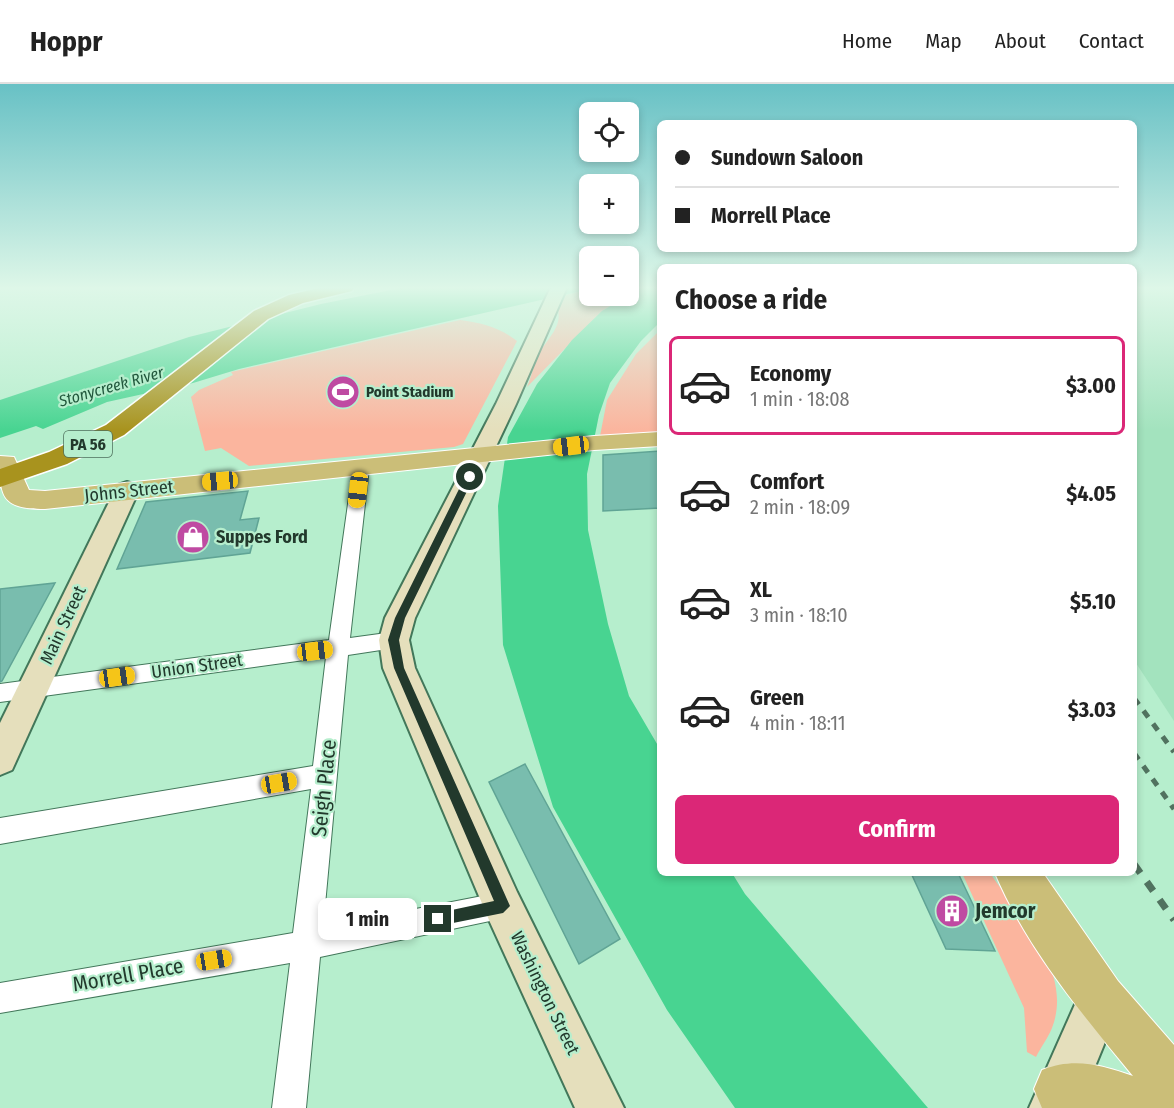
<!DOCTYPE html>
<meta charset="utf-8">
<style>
body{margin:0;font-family:"Fira Sans Condensed",sans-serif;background:#f2f2f2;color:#222;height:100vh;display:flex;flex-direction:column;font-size:22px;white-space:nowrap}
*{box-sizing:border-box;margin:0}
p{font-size:20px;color:#767676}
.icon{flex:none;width:33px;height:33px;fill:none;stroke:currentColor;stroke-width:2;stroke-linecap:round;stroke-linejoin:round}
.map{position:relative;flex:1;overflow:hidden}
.details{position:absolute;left:657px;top:180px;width:480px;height:612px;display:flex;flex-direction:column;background:#fff;border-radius:9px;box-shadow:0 3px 9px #0003}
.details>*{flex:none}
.top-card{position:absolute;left:657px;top:36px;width:480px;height:132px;border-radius:9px;box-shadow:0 3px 9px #0003;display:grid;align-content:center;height:132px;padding:0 18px;background:#fff}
.tools{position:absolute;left:579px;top:18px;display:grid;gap:12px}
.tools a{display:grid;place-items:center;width:60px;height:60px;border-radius:9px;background:#fff;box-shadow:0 3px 9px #0003;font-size:30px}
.end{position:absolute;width:27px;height:27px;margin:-14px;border:8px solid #22392c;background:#fff;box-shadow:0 0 0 3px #fff}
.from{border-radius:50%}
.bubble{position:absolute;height:42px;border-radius:9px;background:#fff;box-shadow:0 3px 9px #0003;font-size:20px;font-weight:700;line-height:42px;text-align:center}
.car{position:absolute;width:18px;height:36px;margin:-18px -9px;border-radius:8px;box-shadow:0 0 4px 2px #0007;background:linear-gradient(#f5c518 24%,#345 0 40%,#f5c518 0 76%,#345 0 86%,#f5c518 0)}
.top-card b{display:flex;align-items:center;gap:21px;height:57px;font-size:22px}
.top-card b+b{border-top:2px solid #e0e0e0}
.top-card i{width:15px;height:15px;background:#222}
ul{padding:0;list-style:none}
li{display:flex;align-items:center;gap:18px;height:99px;margin:0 12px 9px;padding:0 6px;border:3px solid transparent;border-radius:9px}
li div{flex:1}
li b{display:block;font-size:22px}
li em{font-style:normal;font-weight:700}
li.current{border-color:#db2777}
li>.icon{width:54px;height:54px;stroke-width:1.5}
h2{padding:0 18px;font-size:27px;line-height:72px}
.action{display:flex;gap:12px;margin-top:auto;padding:12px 18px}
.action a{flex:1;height:69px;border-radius:9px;background:#db2777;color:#fff;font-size:24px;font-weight:700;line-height:69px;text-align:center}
header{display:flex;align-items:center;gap:36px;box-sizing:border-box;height:84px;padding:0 30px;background:#fff;border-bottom:2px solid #e0e0e0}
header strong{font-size:28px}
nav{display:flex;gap:33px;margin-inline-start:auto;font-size:21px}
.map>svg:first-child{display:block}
</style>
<header>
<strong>Hoppr</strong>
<nav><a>Home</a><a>Map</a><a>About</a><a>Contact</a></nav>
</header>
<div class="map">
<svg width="1174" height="1024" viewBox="0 0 1174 1024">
<rect width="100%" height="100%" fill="#b6eecd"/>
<polygon fill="#a3e3be" points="1134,203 1174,203 1174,637 1134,576"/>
<g fill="#fbb59e">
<path d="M589,205L590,212H627L602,227L527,303C532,292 534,278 540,268C548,254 562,243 558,226L566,211Z"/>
<path d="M460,236C482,239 499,243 517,257L463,360L454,363L249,382L221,364L205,367L191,313L199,306L233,291L231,288Z"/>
<polygon points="660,246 660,349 600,352 607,316 636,270"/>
<path d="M962,789H990C1019,832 1074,887 1052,944C1048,954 1041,963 1036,973L1027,968L1024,924Z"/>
</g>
<g fill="#48d491">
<polygon points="406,203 589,203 589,205 239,285 193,299 107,318 43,345 36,342 0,354 0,316 189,253 321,220"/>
<polygon points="642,203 660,203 660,238 641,257 610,299 599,331 587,390 588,446 608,540 629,612 660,665 660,789 732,789 745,810 928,1024 735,1024 667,926 553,723 503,561 498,422 508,353 537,300 572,256 602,227"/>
</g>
<g fill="#79bdae" stroke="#60a495" stroke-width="1.5">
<polygon points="660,367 660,424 603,427 603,371"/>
<polygon points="248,407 240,436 259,434 250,469 117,485 146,418"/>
<polygon points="55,499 2,597 0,598 0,505"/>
<polygon points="525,680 620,855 579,880 489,698"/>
<polygon points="911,789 958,789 995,867 946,865"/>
</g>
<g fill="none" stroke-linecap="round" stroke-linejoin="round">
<defs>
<polygon id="street" points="361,379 369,384 350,554 394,548 401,550 404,556 401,562 394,564 348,571 323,843 503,808 513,812 517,822 513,832 320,873 306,1024 272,1024 290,879 0,929 0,899 293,849 311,705 0,760 0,734 313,682 326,573 0,618 0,600 329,556 353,384"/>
<g id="secondary">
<polygon points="551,203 567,203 516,320 415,534 409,556 415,584 517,808 624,1024 575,1024 489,836 383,584 379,556 385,534 496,320"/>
<polygon points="127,398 136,401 139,406 12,686 0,691 0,639 115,406 118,401"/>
<polygon points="1101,892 1117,898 1123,914 1078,1024 1029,1024 1085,898"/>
</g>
<g id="primary">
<path d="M660,348V362L594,366L45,425C0,425 0,412 0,372L14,373L29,406L45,407L594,352Z"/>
<path d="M995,789H1043L1118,897L1174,961V1024H1042L1034,1005L1042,986C1074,973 1101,981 1133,992C1082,930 1026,863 995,789Z"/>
</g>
<polygon id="highway" points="323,203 354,203 352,207 303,219 268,235 124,351 67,380 0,403 0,385 49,368 106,341 254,227 289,211"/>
</defs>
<use href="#street" stroke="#42775a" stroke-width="2"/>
<use href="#secondary" stroke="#42775a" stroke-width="4"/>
<use href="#primary" stroke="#fff" stroke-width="2"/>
<use href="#highway" stroke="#fff" stroke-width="3"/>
<use href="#street" fill="#fff" fill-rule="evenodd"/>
<use href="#secondary" fill="#e5dfbc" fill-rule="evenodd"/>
<use href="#primary" fill="#cbbe78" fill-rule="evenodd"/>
<use href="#highway" fill="#a8931e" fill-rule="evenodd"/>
<g stroke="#51725f" stroke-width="5" stroke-dasharray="8 8" stroke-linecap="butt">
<polyline points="1134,614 1174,668"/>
<polyline points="1134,669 1174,725"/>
</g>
<polyline stroke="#51725f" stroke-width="7" stroke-dasharray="11 11" stroke-linecap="butt" points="1134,780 1174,836"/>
</g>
<linearGradient id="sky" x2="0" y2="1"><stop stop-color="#68c1c5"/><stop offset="0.59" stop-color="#def7e8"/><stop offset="1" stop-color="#def7e8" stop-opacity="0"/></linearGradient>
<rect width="1174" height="346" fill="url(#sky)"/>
<polygon fill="#22392c" points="470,390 474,393 405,534 399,556 404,584 510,822 503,829 438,842 430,835 433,830 494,817 394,584 388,556 395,534 465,393"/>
<defs>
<symbol id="stadium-disc" viewBox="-11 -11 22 22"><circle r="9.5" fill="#bf4aa2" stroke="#b6eecd"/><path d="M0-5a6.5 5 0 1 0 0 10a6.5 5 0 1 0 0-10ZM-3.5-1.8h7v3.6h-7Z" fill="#fff"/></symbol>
<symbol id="shop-disc" viewBox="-11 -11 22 22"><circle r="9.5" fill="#bf4aa2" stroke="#b6eecd"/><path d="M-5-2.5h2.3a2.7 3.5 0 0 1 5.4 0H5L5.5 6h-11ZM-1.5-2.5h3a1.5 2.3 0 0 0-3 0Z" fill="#fff"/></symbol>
<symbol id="building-disc" viewBox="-11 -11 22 22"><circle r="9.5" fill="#bf4aa2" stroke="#b6eecd"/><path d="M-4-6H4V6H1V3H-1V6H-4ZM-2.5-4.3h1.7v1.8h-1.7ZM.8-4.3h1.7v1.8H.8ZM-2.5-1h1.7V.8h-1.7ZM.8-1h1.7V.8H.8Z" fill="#fff"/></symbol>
</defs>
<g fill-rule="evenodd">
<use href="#stadium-disc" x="324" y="289" width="38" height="38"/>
<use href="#shop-disc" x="174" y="434" width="38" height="38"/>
<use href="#building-disc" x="933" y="808" width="38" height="38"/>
</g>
<g text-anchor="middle" stroke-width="4.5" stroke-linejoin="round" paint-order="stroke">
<g font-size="15" font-weight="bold" fill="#22392c" stroke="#b6eecd" text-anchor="start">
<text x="366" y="313">Point Stadium</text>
</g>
<g font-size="16" font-style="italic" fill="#21573c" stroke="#b6eecd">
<text transform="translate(111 302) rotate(-16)" y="6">Stonycreek River</text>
</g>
<rect fill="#b6eecd" stroke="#4e6f5c" stroke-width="1.5" x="64" y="347" width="48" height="26" rx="4.5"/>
<g font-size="16" font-weight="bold" fill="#22392c">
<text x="88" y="366">PA 56</text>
</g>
<g font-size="18" fill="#22392c" stroke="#b6eecd">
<text transform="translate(129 407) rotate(-6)" y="6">Johns Street</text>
<text transform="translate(63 541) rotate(-65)" y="6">Main Street</text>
<text transform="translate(197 582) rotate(-8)" y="6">Union Street</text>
<text transform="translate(545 909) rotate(64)" y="6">Washington Street</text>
</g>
<g font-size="18" font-weight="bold" fill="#22392c" stroke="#b6eecd" text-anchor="start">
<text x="216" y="459">Suppes Ford</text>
</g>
<g font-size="21" fill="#22392c" stroke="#b6eecd">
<text transform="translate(324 704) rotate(-84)" y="7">Seigh Place</text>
<text transform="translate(128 891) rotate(-10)" y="7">Morrell Place</text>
</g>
<g font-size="21" font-weight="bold" fill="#22392c" stroke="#b6eecd" text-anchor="start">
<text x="975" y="834">Jemcor</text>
</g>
</g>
</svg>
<div class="tools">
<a><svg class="icon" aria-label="locate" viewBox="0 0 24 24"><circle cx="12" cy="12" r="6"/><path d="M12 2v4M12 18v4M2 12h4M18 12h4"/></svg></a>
<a>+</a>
<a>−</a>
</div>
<i class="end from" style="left:470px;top:393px"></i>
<i class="end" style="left:438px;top:835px"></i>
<div class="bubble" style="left:318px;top:814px;width:99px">1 min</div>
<i class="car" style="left:571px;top:362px;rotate:263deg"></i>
<i class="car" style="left:220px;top:397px;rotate:265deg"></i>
<i class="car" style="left:358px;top:406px;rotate:187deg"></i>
<i class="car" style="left:315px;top:567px;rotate:83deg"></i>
<i class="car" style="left:117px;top:593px;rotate:82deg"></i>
<i class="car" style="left:279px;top:699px;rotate:80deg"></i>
<i class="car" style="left:214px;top:876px;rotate:81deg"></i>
<div class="top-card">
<b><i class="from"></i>Sundown Saloon</b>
<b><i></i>Morrell Place</b>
</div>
<section class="details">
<h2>Choose a ride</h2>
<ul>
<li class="current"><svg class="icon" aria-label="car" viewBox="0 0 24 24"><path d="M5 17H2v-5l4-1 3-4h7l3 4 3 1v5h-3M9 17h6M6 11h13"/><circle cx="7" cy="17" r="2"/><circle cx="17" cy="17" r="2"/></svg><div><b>Economy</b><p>1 min · 18:08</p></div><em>$3.00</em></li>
<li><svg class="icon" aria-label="car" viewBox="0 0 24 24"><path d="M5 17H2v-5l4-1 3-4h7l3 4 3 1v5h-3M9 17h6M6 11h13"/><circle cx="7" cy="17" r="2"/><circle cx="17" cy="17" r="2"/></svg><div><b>Comfort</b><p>2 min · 18:09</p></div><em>$4.05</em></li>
<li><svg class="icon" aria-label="car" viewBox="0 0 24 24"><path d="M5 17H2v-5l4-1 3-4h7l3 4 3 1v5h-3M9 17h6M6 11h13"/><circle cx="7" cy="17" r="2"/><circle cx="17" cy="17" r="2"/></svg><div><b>XL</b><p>3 min · 18:10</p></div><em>$5.10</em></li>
<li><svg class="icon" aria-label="car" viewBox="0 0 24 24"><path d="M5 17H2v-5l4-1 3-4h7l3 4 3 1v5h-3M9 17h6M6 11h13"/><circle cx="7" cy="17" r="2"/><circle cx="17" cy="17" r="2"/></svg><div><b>Green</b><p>4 min · 18:11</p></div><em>$3.03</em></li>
</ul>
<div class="action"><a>Confirm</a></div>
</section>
</div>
